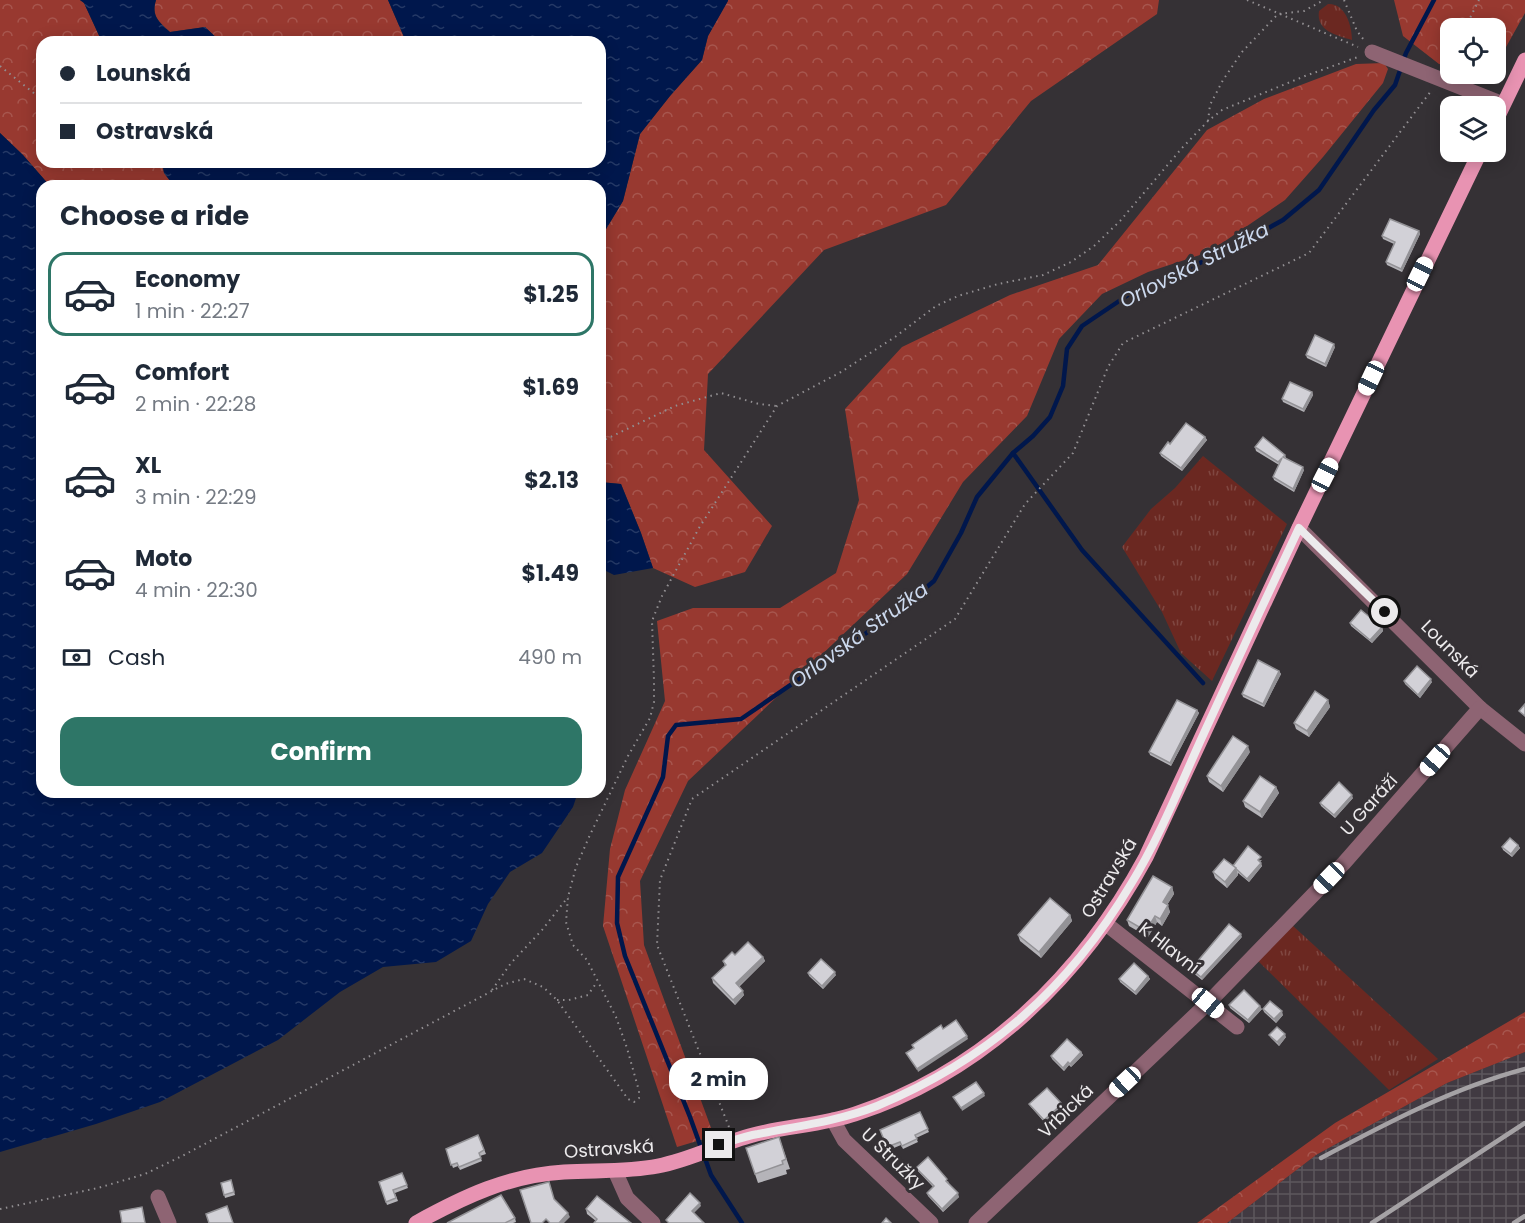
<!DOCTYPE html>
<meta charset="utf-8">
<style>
body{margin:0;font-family:Poppins,sans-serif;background:#f2f2f3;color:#1f2937;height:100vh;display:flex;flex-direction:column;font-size:22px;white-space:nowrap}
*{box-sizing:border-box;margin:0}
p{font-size:20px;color:#747a83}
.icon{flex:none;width:33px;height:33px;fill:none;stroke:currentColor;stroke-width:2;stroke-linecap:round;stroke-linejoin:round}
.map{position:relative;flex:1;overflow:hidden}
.side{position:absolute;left:36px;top:180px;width:570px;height:618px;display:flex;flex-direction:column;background:#fff;border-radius:18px;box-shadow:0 3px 15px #0003}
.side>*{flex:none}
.guide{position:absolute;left:36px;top:36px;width:570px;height:132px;border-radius:18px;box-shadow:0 3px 15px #0003;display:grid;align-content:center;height:132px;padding:0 24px;background:#fff}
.fabs{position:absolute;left:1440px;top:18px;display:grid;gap:12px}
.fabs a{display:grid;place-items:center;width:66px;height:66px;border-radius:12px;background:#fff;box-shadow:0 3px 15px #0003;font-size:30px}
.end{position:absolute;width:27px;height:27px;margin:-14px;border:8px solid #eceaec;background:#111;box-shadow:0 0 0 3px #111}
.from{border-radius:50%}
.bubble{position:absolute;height:42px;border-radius:18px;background:#fff;box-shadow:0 3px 15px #0003;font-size:20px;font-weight:700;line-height:42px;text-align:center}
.car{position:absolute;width:18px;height:36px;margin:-18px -9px;border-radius:8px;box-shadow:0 0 4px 2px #0007;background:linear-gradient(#fff 24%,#345 0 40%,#fff 0 76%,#345 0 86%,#fff 0)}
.guide b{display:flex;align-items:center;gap:21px;height:57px;font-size:22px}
.guide b+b{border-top:2px solid #e0e1e3}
.guide i{width:15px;height:15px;background:#1f2937}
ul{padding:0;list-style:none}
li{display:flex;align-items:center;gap:18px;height:84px;margin:0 12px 9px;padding:0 12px;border:3px solid transparent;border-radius:18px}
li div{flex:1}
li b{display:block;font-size:22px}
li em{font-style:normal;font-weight:700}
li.current{border-color:#2e7667}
li>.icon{width:54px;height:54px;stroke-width:1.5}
h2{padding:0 24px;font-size:27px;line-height:72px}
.pay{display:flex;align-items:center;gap:15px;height:66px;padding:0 24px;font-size:22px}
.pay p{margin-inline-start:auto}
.button{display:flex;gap:12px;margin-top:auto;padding:12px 24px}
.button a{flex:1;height:69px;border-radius:18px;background:#2e7667;color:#fff;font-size:24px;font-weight:700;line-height:69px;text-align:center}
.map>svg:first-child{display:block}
</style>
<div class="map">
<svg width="1525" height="1223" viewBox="0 0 1525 1223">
<defs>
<pattern id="industrial-grid" width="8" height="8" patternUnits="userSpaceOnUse" patternTransform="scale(1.5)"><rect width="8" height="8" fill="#413a42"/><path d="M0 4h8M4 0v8" fill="none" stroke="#5d575d"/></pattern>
<pattern id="grass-tufts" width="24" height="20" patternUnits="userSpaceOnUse" patternTransform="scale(1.5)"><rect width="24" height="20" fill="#6b2821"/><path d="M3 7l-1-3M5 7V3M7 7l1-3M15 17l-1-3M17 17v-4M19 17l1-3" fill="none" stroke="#804741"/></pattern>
<pattern id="forest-crowns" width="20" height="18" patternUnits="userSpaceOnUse" patternTransform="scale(1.5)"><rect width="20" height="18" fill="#983930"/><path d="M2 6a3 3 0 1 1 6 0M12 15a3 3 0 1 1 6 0" fill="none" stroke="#a7564e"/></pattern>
<pattern id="water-ripples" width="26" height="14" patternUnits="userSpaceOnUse" patternTransform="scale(1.5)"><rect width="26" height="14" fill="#00174c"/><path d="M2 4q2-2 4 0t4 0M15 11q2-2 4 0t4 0" fill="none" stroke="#253966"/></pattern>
</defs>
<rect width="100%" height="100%" fill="#353135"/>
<polygon fill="url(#industrial-grid)" points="1525,1052 1525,1223 1227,1223 1316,1155 1447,1083"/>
<g fill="url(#grass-tufts)">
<path d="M1328,4C1345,3 1352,25 1352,40C1336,35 1316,31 1319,11Z"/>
<polygon points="1203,456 1287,524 1212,681 1181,653 1162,612 1122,547 1151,509 1175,488"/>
<polygon points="1292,925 1438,1059 1389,1090 1258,961"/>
</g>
<g fill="url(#forest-crowns)">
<polygon points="0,0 80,0 84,3 102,42 42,42 42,162 162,162 164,173 174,186 50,186 23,155 0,133"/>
<path d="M156,0H388L404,37V42H221L205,27L170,32C159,22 151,16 156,0Z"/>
<polygon points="728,0 1159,0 1157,14 1031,101 946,205 824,250 708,374 704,450 772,526 745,572 695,587 653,568 641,533 621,484 600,482 600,239 623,201 640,134 670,96 702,60 708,36"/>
<polygon points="1394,0 1525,0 1525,13 1496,65 1496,28 1450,28 1450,66 1439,64 1403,36"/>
<polygon points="1384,63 1388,69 1383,83 1323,157 1285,200 1209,252 1148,272 1102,294 1059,339 1027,416 963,482 907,574 688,781 640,881 644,945 714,1136 677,1147 603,926 610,849 625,790 665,701 657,621 693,608 780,608 836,573 859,500 845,409 902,347 1010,295 1098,265 1207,130 1264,99 1356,64"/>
<polygon points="1525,1012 1525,1052 1447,1083 1316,1155 1227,1223 1197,1223 1335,1123"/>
</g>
<g fill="url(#water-ripples)">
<path d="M80,0H156C151,16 159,22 170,32L205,27L221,42H102L84,3Z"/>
<polygon points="388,0 728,0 728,1 708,36 702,60 670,96 640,134 623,201 600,239 600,186 174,186 164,173 162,162 600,162 600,42 404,42 404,37"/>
<polygon points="0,133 23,155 50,186 42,186 42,792 578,792 573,807 542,853 510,872 488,904 471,941 436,962 383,967 340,992 278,1040 160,1102 96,1124 0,1152"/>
<polygon points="600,482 621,484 641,533 653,568 614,575 600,568"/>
</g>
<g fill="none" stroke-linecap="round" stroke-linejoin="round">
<g stroke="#00174c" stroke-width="4.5">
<polyline points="1013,453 1082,550 1203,683"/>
<polyline points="742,1223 711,1175 690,1117 625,956 617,923 618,877 663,777 668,736 676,725 741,719 894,614 934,581 961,533 977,497 1013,453 1033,436 1050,417 1063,386 1067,349 1082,326 1131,293 1225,252 1283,220 1319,190 1374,110 1395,85 1406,53 1434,0"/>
</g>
<g stroke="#939093" stroke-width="2" stroke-dasharray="1.5 4.5" stroke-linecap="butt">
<polyline points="1247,0 1358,47"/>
<polyline points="1344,0 1357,31 1364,40"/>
<polyline points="1465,28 1479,0"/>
<polyline points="0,66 35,94"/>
<polyline points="1446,66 1450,58"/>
<polyline points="1208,121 1210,105 1223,80 1242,52 1278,14 1304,11 1324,0"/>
<polyline points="600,442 675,406 721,393 759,404 777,406"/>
<polyline points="492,990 511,963 542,930 568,897"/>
<polyline points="557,1000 569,1000 588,995 597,982"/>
<polyline points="729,1127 657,945 660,880 692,799 955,619 1025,504 1073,453 1108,367 1123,343 1309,253 1431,91"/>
<polyline points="0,1209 98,1188 145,1174 184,1155 505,984 524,979 543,987 557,1000 628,1099 634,1102 639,1098 639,1091 627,1048 616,1017 587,960 573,945 566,922 568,897 576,867 589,837 628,756 650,718 654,702 654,680 652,621 662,596 699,528 777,406 841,372 895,337 936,306 958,296 998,284 1043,275 1071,262 1094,246 1120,221 1182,148 1208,121 1222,110 1305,76 1358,57"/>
</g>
<g stroke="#8e6473" stroke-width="15">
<polyline points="1372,52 1503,104"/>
<polyline points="1299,528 1480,708 1525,744"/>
<polyline points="1105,923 1237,1027"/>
<polyline points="833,1120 844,1140 931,1223"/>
<polyline points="615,1171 627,1198 653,1223"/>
<polyline points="158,1197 169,1223"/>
<polyline points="976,1223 1208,1003 1344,863 1480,708"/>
</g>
<g stroke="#e893b2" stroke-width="15">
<polyline points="1496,120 1525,60"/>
<path d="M416,1223C463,1197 509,1175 564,1172C596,1170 627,1172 658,1166C691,1160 721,1143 753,1135C787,1126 822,1125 855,1114C984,1072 1083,974 1146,857L1299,528L1480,152"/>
</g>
<g stroke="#a5a2a5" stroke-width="4.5">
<path d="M1321,1158C1387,1123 1453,1088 1525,1069"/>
<polyline points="1372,1223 1525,1123"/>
<polyline points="1514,1223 1525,1216"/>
</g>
</g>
<g fill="#b5b4b9">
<polygon points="1419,231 1420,234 1402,272 1387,265 1386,262 1394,244 1383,239 1382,236"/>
<polygon points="1335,347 1326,367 1307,358 1306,355"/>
<polygon points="1312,392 1313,395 1304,412 1283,402 1282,399"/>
<polygon points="1205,437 1207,440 1182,471 1161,456 1160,453 1170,444"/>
<polygon points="1255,447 1285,455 1286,458 1286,459 1304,470 1294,492 1274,480 1273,477 1279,465 1256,451"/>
<polygon points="1350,623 1382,627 1383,631 1372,643 1351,626"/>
<polygon points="1279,671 1281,674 1264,707 1243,697 1242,694"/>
<polygon points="1404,681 1432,682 1420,698 1405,684"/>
<polygon points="1328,700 1330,707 1309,737 1296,729 1294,723"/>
<polygon points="1197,710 1199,713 1171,766 1150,755 1149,752"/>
<polygon points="1250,752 1223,792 1209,782 1207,776"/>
<polygon points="1276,787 1279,793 1262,818 1245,807 1243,801"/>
<polygon points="1353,798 1335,818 1321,806 1320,803"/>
<polygon points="1518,845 1520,848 1512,857 1503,850 1502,847"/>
<polygon points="1262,860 1260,862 1262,866 1249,882 1238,873 1238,875 1227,888 1215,878 1213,872 1233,866"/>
<polygon points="1172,887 1174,894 1167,905 1170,912 1162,926 1157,922 1148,937 1129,926 1127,920"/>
<polygon points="1070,915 1072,921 1041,958 1020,941 1018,935"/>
<polygon points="1242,937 1202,980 1192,972 1191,969"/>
<polygon points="735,955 763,957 765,961 739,987 744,995 735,1005 713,983 712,978 725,966 723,961"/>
<polygon points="808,973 836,975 823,989 809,976"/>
<polygon points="1148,976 1150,979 1136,995 1120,982 1119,979"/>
<polygon points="1229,1005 1262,1009 1249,1023 1230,1008"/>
<polygon points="1263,1009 1283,1015 1276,1023 1264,1012"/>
<polygon points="1269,1035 1286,1037 1279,1046 1271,1038"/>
<polygon points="1081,1052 1083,1055 1071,1067 1069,1065 1064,1071 1052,1059 1051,1056"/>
<polygon points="1029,1104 1063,1107 1045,1123 1031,1107"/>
<polygon points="920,1112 929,1132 916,1138 918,1142 903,1149 901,1145 889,1150 880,1130"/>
<polygon points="478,1135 486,1154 480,1156 482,1161 460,1170 458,1166 453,1168 446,1149"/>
<polygon points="779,1137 790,1169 786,1170 787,1174 758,1183 746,1148"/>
<polygon points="916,1168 949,1182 948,1183 959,1197 943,1212 928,1196 927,1193 933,1187 918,1171"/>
<polygon points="402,1173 408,1188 395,1193 398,1201 387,1205 379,1182"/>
<polygon points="231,1180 235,1195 225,1198 221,1183"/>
<polygon points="586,1209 631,1223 596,1221 587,1214"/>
<polygon points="515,1218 516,1222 513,1223 447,1223"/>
</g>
<g fill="#939296">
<polygon points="1419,231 1420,234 1402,272 1401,269"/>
<polygon points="1334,344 1335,347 1326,367 1325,364"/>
<polygon points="1312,392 1313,395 1304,412 1303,409"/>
<polygon points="1205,437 1207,440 1182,471 1181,468"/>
<polygon points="1303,467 1304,470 1294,492 1293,489"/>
<polygon points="1382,627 1383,631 1372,643 1370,640"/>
<polygon points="1279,671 1281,674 1264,707 1263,704"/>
<polygon points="1431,679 1432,682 1420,698 1418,695"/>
<polygon points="1328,700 1330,707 1309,737 1307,731"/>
<polygon points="1197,710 1199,713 1171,766 1170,763"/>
<polygon points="1248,746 1250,752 1223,792 1221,786"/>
<polygon points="1276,787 1279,793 1262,818 1260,812"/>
<polygon points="1352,795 1353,798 1335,818 1334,815"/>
<polygon points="1518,845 1520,848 1512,857 1511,854"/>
<polygon points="1261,863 1262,866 1249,882 1247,879"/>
<polygon points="1236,868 1238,875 1227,888 1225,882"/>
<polygon points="1172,887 1174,894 1165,908 1163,902"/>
<polygon points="1168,905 1170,912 1162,926 1160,919"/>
<polygon points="1070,915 1072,921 1041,958 1039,952"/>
<polygon points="1155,916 1157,922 1148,937 1146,931"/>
<polygon points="1241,934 1242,937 1202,980 1201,977"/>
<polygon points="763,957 765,961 737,988 736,983"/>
<polygon points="835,972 836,975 823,989 822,986"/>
<polygon points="1148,976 1150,979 1136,995 1135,992"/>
<polygon points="743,991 744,995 735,1005 733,1000"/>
<polygon points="1260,1006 1262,1009 1249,1023 1248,1020"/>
<polygon points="1282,1011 1283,1015 1276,1023 1274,1019"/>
<polygon points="1285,1034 1286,1037 1279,1046 1277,1042"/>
<polygon points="967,1036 968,1039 918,1072 917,1069"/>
<polygon points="1081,1052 1083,1055 1071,1067 1070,1064"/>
<polygon points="1068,1062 1069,1065 1064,1071 1063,1068"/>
<polygon points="984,1093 985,1096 962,1111 961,1108"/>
<polygon points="1062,1104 1063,1107 1045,1123 1044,1120"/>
<polygon points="958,1193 959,1197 943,1212 942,1209"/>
<polygon points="700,1203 701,1206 693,1214 692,1211"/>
<polygon points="568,1213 570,1217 564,1223 559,1223"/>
</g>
<g fill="#d2d1d7" stroke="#939296" stroke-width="1.5">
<polygon points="1390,219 1419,231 1401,269 1386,262 1395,242 1382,236"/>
<polygon points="1315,335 1334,344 1325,364 1306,355"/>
<polygon points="1290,382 1312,392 1303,409 1282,399"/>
<polygon points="1186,423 1205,437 1181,468 1160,453 1168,442 1170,444"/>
<polygon points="1263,437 1285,455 1283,457 1303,467 1293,489 1273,477 1282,458 1278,462 1255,447"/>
<polygon points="1361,610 1382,627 1370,640 1350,623"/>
<polygon points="1258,660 1279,671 1263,704 1242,694"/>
<polygon points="1417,666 1431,679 1418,695 1404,681"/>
<polygon points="1315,691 1328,700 1307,731 1294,723"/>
<polygon points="1177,700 1197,710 1170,763 1149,752"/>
<polygon points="1525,704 1525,716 1519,711"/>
<polygon points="1233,736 1248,746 1221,786 1207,776"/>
<polygon points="1260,776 1276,787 1260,812 1243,801"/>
<polygon points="1339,782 1352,795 1334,815 1320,803"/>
<polygon points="1510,838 1518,845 1511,854 1502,847"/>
<polygon points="1248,846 1261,857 1258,860 1261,863 1247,879 1233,866"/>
<polygon points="1224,859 1236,868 1225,882 1213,872"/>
<polygon points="1153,876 1172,887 1163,902 1168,905 1160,919 1155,916 1146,931 1127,920"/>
<polygon points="1050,898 1070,915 1039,952 1018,935"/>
<polygon points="1229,924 1241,934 1201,977 1191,969"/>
<polygon points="748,942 763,957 736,983 743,991 733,1000 712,978 726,965 723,961 732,952 735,955"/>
<polygon points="821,959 835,972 822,986 808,973"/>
<polygon points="1134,963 1148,976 1135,992 1119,979"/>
<polygon points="1244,990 1260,1006 1248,1020 1229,1005"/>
<polygon points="1270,1001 1282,1011 1274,1019 1263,1009"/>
<polygon points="956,1020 967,1036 917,1069 906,1053 914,1048 912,1045 941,1025 943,1029"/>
<polygon points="1277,1027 1285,1034 1277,1042 1269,1035"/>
<polygon points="1067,1039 1081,1052 1070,1064 1068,1062 1063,1068 1051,1056"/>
<polygon points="976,1082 984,1093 961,1108 953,1097"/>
<polygon points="1047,1088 1062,1104 1044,1120 1029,1104"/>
<polygon points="920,1112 928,1129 915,1135 917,1139 902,1146 900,1142 887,1147 880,1130"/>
<polygon points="478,1135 484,1150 479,1153 481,1158 459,1167 457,1163 451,1165 446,1149"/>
<polygon points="779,1137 786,1159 782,1161 783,1164 755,1174 746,1148"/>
<polygon points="928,1157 947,1179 946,1181 958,1193 942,1209 927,1193 934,1186 916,1168"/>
<polygon points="402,1173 407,1185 393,1190 396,1198 386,1202 379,1182"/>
<polygon points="231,1180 234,1192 224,1195 221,1183"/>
<polygon points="549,1182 554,1199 568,1213 559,1223 550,1223 546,1219 542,1223 531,1223 520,1190"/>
<polygon points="690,1193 700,1203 692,1211 704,1223 669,1223 666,1220"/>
<polygon points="501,1195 515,1218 505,1223 447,1223"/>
<polygon points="597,1196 631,1223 594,1223 597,1219 586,1209"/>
<polygon points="227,1206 233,1223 209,1223 206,1214"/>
<polygon points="142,1207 145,1223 122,1223 120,1211"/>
<polygon points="886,1218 891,1223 882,1223"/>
</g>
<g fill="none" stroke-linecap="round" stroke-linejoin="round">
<path stroke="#eceaec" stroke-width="8" d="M719,1145C732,1141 745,1136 758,1134C798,1126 839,1121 877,1106C989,1059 1069,988 1131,884C1160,837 1181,783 1204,733C1235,665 1267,596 1299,528L1385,612"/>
</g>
<g text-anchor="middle" stroke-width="6" stroke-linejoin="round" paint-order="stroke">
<g font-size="18" fill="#eceaec" stroke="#353135">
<text transform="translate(1450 649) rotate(45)" y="6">Lounská</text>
<text transform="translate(1369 805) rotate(-48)" y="6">U Garáží</text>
<text transform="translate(1109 878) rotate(-59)" y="6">Ostravská</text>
<text transform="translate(1169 948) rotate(38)" y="6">K Hlavní</text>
<text transform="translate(1066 1111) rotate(-44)" y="6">Vrbická</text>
<text transform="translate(609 1149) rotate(-4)" y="6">Ostravská</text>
<text transform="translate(893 1159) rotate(44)" y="6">U Stružky</text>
</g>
<g font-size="20" font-style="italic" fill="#ccd9ee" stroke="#353135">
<text transform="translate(1194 265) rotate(-27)" y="7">Orlovská Stružka</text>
<text transform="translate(859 635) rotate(-36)" y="7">Orlovská Stružka</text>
</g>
</g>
</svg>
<div class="fabs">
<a><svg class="icon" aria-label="locate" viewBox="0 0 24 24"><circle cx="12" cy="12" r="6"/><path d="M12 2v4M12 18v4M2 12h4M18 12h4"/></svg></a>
<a><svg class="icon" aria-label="layers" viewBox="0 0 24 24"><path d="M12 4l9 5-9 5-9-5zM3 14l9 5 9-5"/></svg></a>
</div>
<i class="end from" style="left:1385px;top:612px"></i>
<i class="end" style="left:719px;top:1145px"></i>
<div class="bubble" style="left:669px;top:1058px;width:99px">2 min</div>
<i class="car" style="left:1420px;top:274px;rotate:26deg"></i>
<i class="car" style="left:1371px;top:378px;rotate:205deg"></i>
<i class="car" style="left:1325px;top:475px;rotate:27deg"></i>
<i class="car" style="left:1435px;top:760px;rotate:221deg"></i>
<i class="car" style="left:1329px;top:878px;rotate:224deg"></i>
<i class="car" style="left:1208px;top:1003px;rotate:130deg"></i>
<i class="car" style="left:1125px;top:1082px;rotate:227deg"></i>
<div class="guide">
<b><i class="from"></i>Lounská</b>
<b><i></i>Ostravská</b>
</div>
<section class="side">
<h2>Choose a ride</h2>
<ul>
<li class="current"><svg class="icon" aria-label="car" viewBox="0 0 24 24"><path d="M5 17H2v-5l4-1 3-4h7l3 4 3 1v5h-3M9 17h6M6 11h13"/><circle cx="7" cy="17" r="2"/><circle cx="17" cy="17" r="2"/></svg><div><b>Economy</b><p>1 min · 22:27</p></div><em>$1.25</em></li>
<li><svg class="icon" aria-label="car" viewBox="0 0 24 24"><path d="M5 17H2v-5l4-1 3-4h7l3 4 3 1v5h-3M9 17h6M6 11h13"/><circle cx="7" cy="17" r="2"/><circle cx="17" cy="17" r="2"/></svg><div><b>Comfort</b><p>2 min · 22:28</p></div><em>$1.69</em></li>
<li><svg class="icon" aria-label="car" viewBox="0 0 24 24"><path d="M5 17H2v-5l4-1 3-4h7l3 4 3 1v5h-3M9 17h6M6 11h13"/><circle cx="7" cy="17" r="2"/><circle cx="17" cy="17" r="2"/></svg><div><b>XL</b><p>3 min · 22:29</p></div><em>$2.13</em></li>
<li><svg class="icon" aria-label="car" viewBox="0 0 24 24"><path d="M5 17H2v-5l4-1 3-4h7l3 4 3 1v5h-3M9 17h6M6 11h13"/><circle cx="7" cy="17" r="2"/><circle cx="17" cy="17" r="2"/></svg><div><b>Moto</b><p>4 min · 22:30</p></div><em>$1.49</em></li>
</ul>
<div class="pay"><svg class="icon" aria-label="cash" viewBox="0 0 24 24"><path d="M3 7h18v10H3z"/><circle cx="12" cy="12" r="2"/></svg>Cash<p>490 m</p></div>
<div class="button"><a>Confirm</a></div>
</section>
</div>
